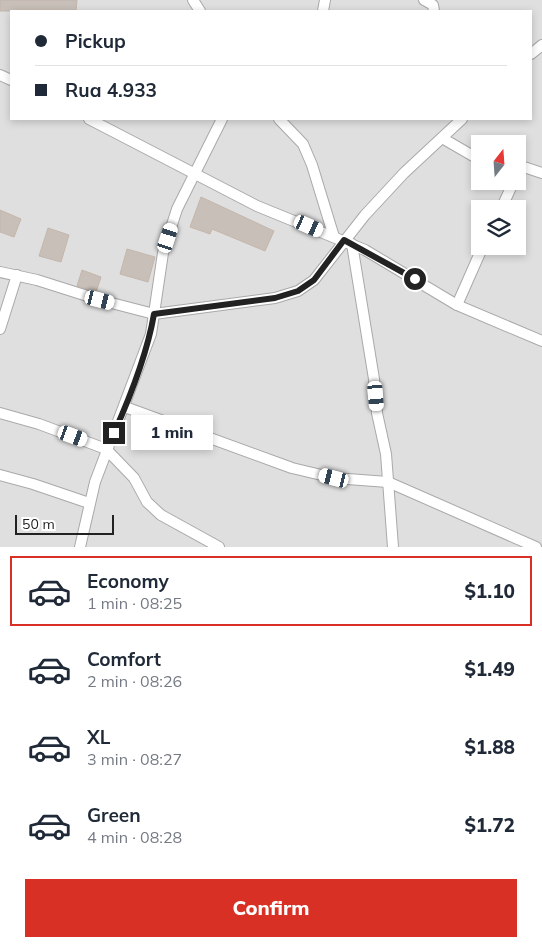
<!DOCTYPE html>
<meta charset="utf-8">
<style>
body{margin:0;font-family:Mulish,sans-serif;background:#f6f6f7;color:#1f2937;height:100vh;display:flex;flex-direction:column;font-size:19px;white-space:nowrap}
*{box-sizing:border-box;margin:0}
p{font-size:16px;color:#747a83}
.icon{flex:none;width:28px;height:28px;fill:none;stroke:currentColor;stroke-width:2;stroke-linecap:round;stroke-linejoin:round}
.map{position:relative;height:547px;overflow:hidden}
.details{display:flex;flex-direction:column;background:#fff;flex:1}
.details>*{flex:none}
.guide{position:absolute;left:10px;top:10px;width:522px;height:110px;border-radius:0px;box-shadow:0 2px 8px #0003;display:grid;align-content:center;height:110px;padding:0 25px;background:#fff}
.needle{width:32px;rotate:17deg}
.buttons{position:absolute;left:471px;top:135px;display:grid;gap:10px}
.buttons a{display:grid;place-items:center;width:55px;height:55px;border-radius:0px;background:#fff;box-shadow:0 2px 8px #0003;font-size:25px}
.scale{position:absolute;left:15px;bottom:12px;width:99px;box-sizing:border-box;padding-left:5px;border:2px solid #222;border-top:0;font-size:14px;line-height:18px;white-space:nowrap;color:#222;-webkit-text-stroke:4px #fff;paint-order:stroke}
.end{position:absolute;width:22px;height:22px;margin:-11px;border:6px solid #222;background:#fff;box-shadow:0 0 0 2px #fff}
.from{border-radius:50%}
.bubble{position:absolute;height:35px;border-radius:0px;background:#fff;box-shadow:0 2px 8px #0003;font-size:16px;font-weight:800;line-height:35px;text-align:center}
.car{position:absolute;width:15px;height:30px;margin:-15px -8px;border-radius:6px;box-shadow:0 0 4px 1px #0007;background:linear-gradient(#fff 24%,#345 0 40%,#fff 0 76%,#345 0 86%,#fff 0)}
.guide b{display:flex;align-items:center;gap:18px;height:48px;font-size:19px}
.guide b+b{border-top:1px solid #e0e1e3}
.guide i{width:12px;height:12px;background:#1f2937}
ul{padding:9px 0 0;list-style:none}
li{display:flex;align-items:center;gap:15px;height:70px;margin:0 10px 8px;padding:0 15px;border:2px solid transparent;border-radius:0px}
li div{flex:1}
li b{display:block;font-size:19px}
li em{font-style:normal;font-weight:800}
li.on{border-color:#d93025}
li>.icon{width:45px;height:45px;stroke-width:1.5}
.primary-button{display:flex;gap:10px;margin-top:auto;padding:10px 25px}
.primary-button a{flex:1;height:58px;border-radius:0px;background:#d93025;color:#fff;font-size:20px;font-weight:800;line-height:58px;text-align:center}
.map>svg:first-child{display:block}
</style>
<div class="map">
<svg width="542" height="547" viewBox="0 0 542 547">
<rect width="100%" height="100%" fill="#f2efe9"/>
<path fill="#e0dfdf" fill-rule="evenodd" d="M0,0H542V547H0ZM11,11H531V119H11ZM480,144H518V181H480ZM480,209H518V246H480Z"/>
<g fill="#c7bfb8" stroke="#c4b6ab">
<polygon points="0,0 77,0 76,11 0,11"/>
<polygon points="201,197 274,231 265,251 212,229 210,234 190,227"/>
<polygon points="0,210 21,219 14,237 0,232"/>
<polygon points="48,228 69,235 61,262 39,256"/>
<polygon points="127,249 155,257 148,282 120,274"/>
<polygon points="82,270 101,277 96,292 77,286"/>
</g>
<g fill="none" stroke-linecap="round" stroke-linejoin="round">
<defs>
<g id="street">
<polyline points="193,0 200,11"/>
<polyline points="424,0 433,5 434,11"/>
<polyline points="323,11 325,0"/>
<polyline points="531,54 542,45"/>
<polyline points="0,75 11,80"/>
<polyline points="89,119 257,206 365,250 457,305 542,341"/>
<polyline points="279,119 303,144 312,165 334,237"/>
<polyline points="442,138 480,160"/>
<polyline points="518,165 542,173"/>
<polyline points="501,209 514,181"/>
<polyline points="352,244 374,379 377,413 386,454 393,547"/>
<polyline points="0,272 37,280 100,300 154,314 275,298 298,291 314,280 365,215 404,173 462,119"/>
<polyline points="457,305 483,246"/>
<polyline points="0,329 17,275"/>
<polyline points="125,407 292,468 334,478 388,482 536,547"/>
<polyline points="0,413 39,424 106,449 134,478 147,502 161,515 219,547"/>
<polyline points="0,475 33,484 89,503"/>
<polyline points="80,547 95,482 151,334 163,253 177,209 222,119"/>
</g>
</defs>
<use href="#street" stroke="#a9a9a9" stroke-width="12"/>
<use href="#street" stroke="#fff" stroke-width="10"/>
</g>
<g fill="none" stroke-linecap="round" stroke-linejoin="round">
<path stroke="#222" stroke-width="6" d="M114,433C131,395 147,355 154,314L275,298L298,291L314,280L344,240L415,279"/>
</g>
</svg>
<div class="buttons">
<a><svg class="needle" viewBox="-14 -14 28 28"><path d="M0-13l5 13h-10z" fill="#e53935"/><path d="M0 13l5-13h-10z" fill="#747a83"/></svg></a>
<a><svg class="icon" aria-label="layers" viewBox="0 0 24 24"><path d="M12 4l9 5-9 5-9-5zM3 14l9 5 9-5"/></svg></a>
</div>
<div class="scale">50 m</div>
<i class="end from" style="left:415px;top:279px"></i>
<i class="end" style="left:114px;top:433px"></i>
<div class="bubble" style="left:131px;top:415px;width:82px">1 min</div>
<i class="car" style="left:309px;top:226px;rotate:114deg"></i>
<i class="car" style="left:168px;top:238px;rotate:18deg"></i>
<i class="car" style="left:100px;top:300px;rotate:104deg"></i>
<i class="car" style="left:376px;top:396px;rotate:175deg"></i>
<i class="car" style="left:73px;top:436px;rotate:110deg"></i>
<i class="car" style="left:334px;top:478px;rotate:284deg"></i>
<div class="guide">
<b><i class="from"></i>Pickup</b>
<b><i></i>Rua 4.933</b>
</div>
</div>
<section class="details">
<ul>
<li class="on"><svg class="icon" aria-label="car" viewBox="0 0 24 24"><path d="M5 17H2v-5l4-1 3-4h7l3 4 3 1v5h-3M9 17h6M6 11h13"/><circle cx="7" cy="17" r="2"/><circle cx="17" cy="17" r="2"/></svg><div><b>Economy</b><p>1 min · 08:25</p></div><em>$1.10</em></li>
<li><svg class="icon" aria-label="car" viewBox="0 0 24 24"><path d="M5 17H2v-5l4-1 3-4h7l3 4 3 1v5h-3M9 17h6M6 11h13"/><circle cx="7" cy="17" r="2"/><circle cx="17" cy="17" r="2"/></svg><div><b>Comfort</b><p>2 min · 08:26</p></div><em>$1.49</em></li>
<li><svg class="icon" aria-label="car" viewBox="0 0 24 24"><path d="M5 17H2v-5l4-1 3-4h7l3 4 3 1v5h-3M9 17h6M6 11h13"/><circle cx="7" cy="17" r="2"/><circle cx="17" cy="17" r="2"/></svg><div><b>XL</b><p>3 min · 08:27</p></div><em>$1.88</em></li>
<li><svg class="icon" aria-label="car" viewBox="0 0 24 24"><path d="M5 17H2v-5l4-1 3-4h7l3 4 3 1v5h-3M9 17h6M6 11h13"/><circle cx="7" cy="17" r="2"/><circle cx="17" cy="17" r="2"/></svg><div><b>Green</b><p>4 min · 08:28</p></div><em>$1.72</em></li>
</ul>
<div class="primary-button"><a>Confirm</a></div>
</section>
